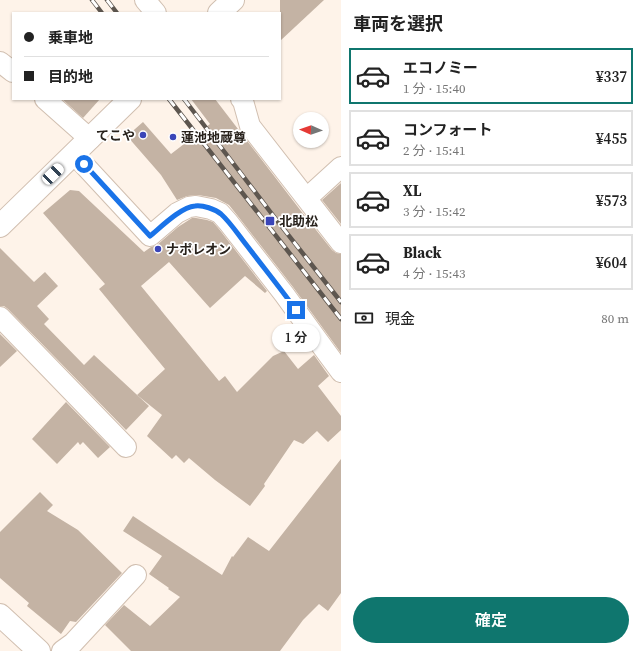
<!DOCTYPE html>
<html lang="ja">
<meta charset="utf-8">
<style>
body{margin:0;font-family:"Source Serif 4","Noto Sans JP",serif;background:#f2f2f2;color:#222;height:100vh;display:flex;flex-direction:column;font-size:15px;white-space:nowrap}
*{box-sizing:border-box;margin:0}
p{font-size:13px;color:#767676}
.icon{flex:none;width:22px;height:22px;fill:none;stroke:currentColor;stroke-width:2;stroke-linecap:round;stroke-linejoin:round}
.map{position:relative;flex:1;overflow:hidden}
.drawer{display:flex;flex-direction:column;background:#fff;width:300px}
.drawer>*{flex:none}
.banner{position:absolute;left:12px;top:12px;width:269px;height:88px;border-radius:0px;box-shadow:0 1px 3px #0004;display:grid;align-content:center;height:88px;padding:0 12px;background:#fff}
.needle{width:26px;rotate:272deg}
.fabs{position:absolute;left:293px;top:112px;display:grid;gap:8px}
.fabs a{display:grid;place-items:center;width:36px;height:36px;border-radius:50%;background:#fff;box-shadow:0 1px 3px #0004;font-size:20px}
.end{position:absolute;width:18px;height:18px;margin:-9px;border:5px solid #1a73e8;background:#fff;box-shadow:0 0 0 2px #fff}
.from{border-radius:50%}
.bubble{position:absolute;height:28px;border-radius:14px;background:#fff;box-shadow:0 1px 3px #0004;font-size:13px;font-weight:600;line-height:28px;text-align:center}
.car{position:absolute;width:12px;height:24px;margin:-12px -6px;border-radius:5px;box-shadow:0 0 3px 1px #0007;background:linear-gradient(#fff 24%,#345 0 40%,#fff 0 76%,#345 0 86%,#fff 0)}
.banner b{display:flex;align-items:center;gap:14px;height:38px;font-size:15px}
.banner b+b{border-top:1px solid #e0e0e0}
.banner i{width:10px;height:10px;background:#222}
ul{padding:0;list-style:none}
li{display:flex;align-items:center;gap:12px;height:56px;margin:0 8px 6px;padding:0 4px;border:2px solid #e0e0e0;border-radius:0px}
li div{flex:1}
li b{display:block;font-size:15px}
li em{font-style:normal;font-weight:600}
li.current{border-color:#0f766e}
li>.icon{width:36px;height:36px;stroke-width:1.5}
h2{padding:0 12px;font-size:18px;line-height:48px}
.pay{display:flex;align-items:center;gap:10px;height:44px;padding:0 12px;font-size:15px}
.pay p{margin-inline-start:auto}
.button{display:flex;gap:8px;margin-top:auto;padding:8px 12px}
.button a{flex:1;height:46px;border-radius:24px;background:#0f766e;color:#fff;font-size:16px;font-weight:600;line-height:46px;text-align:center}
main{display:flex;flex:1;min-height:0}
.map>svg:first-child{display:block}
</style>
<main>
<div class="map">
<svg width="341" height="651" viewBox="0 0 341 651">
<rect width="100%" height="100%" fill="#fef3e9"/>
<g fill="#c4b3a4">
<polygon points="280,0 324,0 280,41"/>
<polygon points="62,99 100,99 83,118"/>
<polygon points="191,99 215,99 301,211 332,250 336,253 341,254 341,353 293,287 237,215 229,205 216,198 198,195 187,196 177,200 161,175 127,136 143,122 171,154 210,124"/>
<polygon points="341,183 341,224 322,200"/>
<polygon points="70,190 79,191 144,252 151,247 157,245 178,227 192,218 196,218 207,220 213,222 219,229 267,291 265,293 245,276 210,308 169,262 141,286 219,381 225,376 237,392 273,356 284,351 298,369 314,355 329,376 318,386 341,416 341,430 328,442 317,431 303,444 294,440 264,484 265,486 250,506 215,480 189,458 184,463 176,455 172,459 147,436 162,415 137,395 165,369 99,289 105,284 43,213"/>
<polygon points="0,248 34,282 45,272 58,286 37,306 49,319 44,324 84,365 94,355 149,406 126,430 8,309 4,306 0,306"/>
<polygon points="0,334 17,351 0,367"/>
<polygon points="66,402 110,447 98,458 83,442 80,445 78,442 57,464 32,439"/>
<polygon points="341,459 341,593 328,611 319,604 303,620 280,651 131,651 105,625 124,605 150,626 180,597 168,589 169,588 149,574 162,556 123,531 133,516 172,542 222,575 232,556 233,557 248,537 269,551"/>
<polygon points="40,492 53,505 47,511 78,530 122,573 76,622 70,621 61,634 27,606 29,603 0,578 0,532"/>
</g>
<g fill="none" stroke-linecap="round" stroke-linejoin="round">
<defs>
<g id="street">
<polyline points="145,0 156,13"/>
<polyline points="0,62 13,72"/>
<polyline points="45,99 90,139"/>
<polyline points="241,99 243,101 250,126 341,243"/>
<polyline points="74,154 150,236 177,213 189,207 196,206 211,209 220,213 228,222 284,294 324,349 341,372"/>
<polyline points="307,198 341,167"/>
<polyline points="0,317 126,447"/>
<polyline points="62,651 73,643 136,575"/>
</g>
<g id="secondary">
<polyline points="219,13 233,0"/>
<polyline points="0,226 130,99"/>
<polyline points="0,615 39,651"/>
</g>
</defs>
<use href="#street" stroke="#d1bfb0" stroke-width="22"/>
<use href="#secondary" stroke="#d1bfb0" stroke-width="24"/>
<use href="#street" stroke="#fff" stroke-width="20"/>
<use href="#secondary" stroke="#fff" stroke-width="22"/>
<defs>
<g id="rail">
<polyline points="92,0 102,13"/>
<polyline points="107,0 117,13"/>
<polyline points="169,99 341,319"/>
<polyline points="184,99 275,218 341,302"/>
</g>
</defs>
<use href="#rail" stroke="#5d564f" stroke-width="4.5"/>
<use href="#rail" stroke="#fff" stroke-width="3" stroke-dasharray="9" stroke-linecap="butt"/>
</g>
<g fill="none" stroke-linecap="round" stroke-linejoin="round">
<path stroke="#1a73e8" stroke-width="5" d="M84,164L150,236C161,227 181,207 195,206C203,205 215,209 221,214C231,223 239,236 248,247C264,268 281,289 296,310"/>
</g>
<g fill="#3a45b8" stroke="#fff" stroke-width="1.5">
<circle cx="143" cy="135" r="4"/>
<circle cx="173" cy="137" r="4"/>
<rect x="265" y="216" width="10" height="10" rx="2"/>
<circle cx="158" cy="249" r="4"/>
</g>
<g text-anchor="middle" stroke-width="3.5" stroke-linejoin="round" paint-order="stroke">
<g font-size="13" font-weight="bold" fill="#28221c" stroke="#fff" text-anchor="start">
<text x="135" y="140" text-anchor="end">てこや</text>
<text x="181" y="142">蓮池地蔵尊</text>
<text x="279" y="226">北助松</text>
<text x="166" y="254">ナポレオン</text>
</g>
</g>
</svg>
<div class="fabs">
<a><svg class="needle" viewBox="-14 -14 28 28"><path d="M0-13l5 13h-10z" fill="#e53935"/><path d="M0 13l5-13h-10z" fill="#767676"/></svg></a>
</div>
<i class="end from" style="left:84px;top:164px"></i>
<i class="end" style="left:296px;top:310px"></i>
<div class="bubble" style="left:272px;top:324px;width:48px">1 分</div>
<i class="car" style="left:53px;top:174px;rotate:46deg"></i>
<div class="banner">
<b><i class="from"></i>乗車地</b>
<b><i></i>目的地</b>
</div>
</div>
<section class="drawer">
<h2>車両を選択</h2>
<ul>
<li class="current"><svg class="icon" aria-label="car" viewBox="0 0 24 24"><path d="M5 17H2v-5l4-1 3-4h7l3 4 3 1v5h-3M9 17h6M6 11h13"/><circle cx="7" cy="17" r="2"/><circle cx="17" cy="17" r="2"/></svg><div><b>エコノミー</b><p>1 分 · 15:40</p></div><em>¥337</em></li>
<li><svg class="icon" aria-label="car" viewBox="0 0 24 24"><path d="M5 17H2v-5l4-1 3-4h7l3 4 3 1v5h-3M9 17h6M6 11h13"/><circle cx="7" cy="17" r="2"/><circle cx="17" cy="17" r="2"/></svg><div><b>コンフォート</b><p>2 分 · 15:41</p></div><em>¥455</em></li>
<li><svg class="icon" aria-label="car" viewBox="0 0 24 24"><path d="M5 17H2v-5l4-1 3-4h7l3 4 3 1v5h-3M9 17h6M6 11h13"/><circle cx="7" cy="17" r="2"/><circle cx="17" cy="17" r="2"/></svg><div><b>XL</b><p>3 分 · 15:42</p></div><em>¥573</em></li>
<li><svg class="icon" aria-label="car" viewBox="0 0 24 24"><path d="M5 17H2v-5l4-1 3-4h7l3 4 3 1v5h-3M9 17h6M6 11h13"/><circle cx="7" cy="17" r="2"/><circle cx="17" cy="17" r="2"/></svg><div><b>Black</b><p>4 分 · 15:43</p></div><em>¥604</em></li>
</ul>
<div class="pay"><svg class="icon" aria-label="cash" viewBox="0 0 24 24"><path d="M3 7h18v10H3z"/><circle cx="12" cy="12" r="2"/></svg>現金<p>80 m</p></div>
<div class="button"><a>確定</a></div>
</section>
</main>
